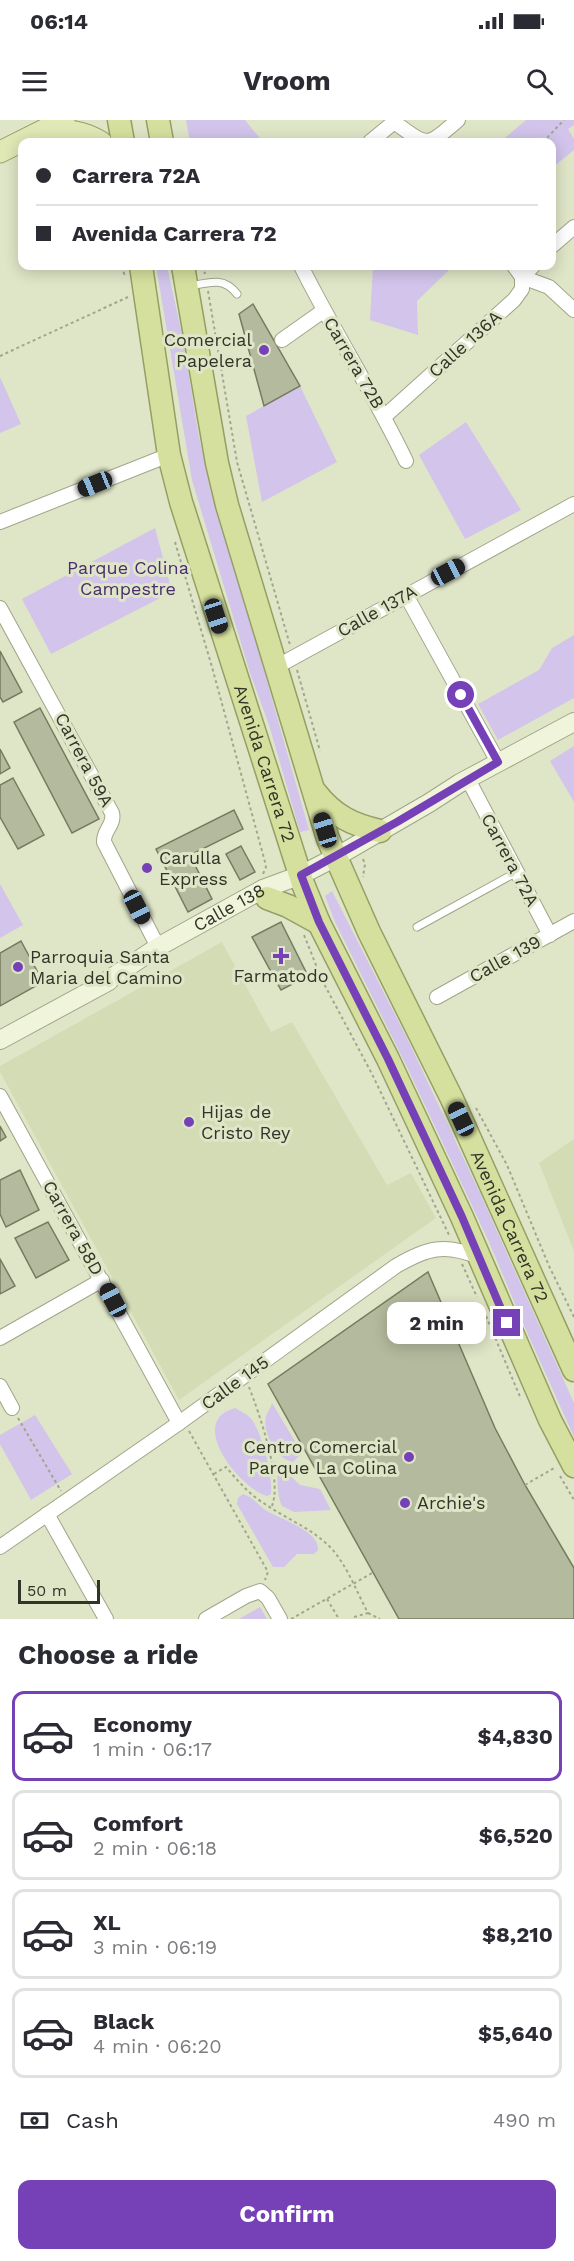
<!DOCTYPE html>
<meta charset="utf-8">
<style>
body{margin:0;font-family:"Work Sans",sans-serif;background:#f7f7f7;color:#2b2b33;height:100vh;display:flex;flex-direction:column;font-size:22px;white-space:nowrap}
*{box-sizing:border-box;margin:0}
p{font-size:20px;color:#7c7c81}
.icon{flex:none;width:33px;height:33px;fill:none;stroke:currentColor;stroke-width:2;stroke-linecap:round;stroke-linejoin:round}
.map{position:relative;height:1499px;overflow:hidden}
.panel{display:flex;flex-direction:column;background:#fff;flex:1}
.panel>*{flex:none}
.guide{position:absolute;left:18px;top:18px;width:538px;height:132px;border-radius:12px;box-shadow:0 3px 15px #0003;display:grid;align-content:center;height:132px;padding:0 18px;background:#fff}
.scale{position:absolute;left:18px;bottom:15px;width:82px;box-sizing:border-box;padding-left:6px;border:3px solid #323428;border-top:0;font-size:16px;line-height:21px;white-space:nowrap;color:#323428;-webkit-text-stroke:4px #dfe6c7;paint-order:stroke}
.end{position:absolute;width:27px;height:27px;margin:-14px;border:8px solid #7640b7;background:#fff;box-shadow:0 0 0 3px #fff}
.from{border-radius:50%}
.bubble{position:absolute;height:42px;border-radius:12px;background:#fff;box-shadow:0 3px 15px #0003;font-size:20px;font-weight:700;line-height:42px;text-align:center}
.car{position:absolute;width:18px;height:36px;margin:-18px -9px;border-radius:8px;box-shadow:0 0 4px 2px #0007;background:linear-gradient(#222 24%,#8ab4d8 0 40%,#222 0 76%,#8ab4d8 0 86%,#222 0)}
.guide b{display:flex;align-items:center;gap:21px;height:57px;font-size:22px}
.guide b+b{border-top:2px solid #e1e1e2}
.guide i{width:15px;height:15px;background:#2b2b33}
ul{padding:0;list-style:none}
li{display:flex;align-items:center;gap:18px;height:90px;margin:0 12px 9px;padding:0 6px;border:3px solid #e1e1e2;border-radius:12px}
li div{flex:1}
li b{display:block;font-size:22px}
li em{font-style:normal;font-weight:700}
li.selected{border-color:#7640b7}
li>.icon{width:54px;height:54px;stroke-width:1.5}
h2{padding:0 18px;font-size:27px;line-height:72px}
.pay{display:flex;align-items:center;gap:15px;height:66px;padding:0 18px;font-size:22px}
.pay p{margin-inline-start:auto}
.button{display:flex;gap:12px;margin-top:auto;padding:12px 18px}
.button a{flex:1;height:69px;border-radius:12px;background:#7640b7;color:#fff;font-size:24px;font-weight:700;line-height:69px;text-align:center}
.status{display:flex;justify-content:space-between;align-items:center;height:42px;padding:0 30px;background:#fff;direction:ltr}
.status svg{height:16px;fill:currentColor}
header{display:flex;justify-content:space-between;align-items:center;height:78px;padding:0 18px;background:#fff;font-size:27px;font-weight:700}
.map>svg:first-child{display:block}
</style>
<div class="status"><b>06:14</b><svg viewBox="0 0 49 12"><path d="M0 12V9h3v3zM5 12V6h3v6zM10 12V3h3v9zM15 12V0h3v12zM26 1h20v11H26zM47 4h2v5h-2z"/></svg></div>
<header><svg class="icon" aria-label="menu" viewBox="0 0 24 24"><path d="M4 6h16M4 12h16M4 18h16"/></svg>Vroom<svg class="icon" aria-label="search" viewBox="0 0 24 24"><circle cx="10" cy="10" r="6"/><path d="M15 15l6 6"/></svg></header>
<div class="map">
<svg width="574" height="1499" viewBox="0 0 574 1499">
<rect width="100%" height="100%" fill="#dfe6c7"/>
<g fill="#d4dcb6">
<polygon points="222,822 271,912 292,902 387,1065 411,1053 436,1098 179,1280 0,952 0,946"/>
<polygon points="574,1019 574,1131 539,1043"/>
</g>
<g fill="#d2c4eb">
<polygon points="186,0 245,0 263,22 190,22"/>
<polygon points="526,0 574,0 574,5 568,9 574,19 574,30 552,48 552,22 500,22"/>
<polygon points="156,146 167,146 183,219 198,312 211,373 242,473 309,710 300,712 269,605 250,553 192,360"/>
<polygon points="373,146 451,146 448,151 417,181 418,215 370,200"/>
<polygon points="0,257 21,304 0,313"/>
<polygon points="300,266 337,342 262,382 246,296"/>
<polygon points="466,302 521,390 465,419 419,335"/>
<polygon points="155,408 172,472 51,534 22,479"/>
<polygon points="574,515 574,578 498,620 478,584 539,550 552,528"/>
<polygon points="574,626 574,682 550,641"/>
<polygon points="0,764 23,805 0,818"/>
<polygon points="332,771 407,918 479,1071 574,1283 574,1317 526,1210 489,1122 407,947 335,802 325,776"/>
<path d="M272,1283L302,1333L293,1342C277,1340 262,1312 266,1296C268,1291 271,1287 272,1283Z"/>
<path d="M235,1288C242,1292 250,1295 254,1303C263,1319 273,1355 271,1374L267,1376C239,1368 186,1301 235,1288Z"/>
<polygon points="35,1295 72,1354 31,1380 0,1324 0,1315"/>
<path d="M274,1340L300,1365L320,1369L331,1390L294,1392L282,1386C275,1372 280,1356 274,1340Z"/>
<path d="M243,1374C253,1377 258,1385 267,1391C280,1399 320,1411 318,1430L314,1434H297L284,1447H273L237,1384L238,1378Z"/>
<polygon points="260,1487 267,1499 239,1499"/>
</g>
<g fill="#b4ba9d" stroke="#757b5f" stroke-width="1.5">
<polygon points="253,184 300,266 264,286 239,194"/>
<polygon points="0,531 22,572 3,582 0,577"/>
<polygon points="40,588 99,699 72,713 14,602"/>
<polygon points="0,629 10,648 0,654"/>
<polygon points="13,658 44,715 18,729 0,697 0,665"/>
<polygon points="234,690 243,709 190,735 212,779 188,792 156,729"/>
<polygon points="241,726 255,752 240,760 226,734"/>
<polygon points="281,802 308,856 281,870 252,817"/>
<polygon points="21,821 43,862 0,886 0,833"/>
<polygon points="0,1006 6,1017 0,1021"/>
<polygon points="20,1050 39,1090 6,1107 0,1094 0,1060"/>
<polygon points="48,1102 69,1140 36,1158 15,1118"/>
<polygon points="0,1139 15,1166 0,1174"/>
<polygon points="428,1152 495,1308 525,1365 574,1448 574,1499 399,1499 268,1264"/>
</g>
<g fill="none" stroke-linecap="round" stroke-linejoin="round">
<defs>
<g id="service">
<path d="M191,166C210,162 224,157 237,174"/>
<polyline points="417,807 517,752"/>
</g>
<g id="minor">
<path d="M370,22L394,2C429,27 425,28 458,0"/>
<polyline points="552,126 574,107"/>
<path d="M301,146C334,212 374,274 406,341"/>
<polyline points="514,146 522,157 549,167 574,190"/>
<polyline points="282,220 323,191"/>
<polyline points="385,296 514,180 522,169 522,157 533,146"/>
<polyline points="0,402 169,335"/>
<polyline points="406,475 498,642"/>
<path d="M0,488L112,693C115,705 103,710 104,722L158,827"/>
<polyline points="276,547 574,384"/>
<polyline points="471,665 550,815"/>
<polyline points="437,877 574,801"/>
<polyline points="0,976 179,1303"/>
<polyline points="0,1218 102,1160"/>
<polyline points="0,1266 12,1288"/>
<polyline points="47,1394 106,1499"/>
<path d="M0,1427L179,1303L396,1146C427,1128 444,1123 479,1137"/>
<polyline points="206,1499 246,1476 260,1471 268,1478 280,1499"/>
</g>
<g id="secondary">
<path id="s1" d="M99,866L158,827L263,769L301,755L336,737L429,683L460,663L574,602"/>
<polyline points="0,920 109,861"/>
</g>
<g id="primary">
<path d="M48,11C69,10 83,11 101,22"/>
<polyline points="0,32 64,0"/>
</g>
<g id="trunk">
<polyline points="119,0 123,22"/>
<polyline points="158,0 162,22"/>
<path id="s2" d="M141,146L169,335L181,382L303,764L319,803L388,939L462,1097L550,1300L574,1346"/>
<path id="s3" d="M183,146L217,343L227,385L328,719L369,812L452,979L574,1250"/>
<path d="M316,673C334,696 353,705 380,711"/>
<polyline points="267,778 288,786 319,803"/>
</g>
</defs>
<use href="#service" stroke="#a0a588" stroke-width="9"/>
<use href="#minor" stroke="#a0a588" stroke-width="16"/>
<use href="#secondary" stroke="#a0a588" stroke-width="20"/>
<use href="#primary" stroke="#959f65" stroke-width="23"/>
<use href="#trunk" stroke="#959f65" stroke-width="25"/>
<g stroke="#a1a68e" stroke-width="2" stroke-dasharray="3 3" stroke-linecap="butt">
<polyline points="543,22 564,0"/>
<polyline points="122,146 125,157"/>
<polyline points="203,146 205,154"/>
<polyline points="208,171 237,342 290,525"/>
<polyline points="0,236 128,177"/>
<polyline points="175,422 212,547 265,742 266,747 263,754"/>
<polyline points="297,550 320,631"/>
<polyline points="363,739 365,744 363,757"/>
<polyline points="304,815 322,860 372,954 450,1117"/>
<polyline points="476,988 507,1045 549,1146 574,1197"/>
<polyline points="462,1144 477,1177"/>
<polyline points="486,1196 521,1279"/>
<path d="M249,1267C259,1293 284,1363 271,1388"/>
<polyline points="18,1298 61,1371"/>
<polyline points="189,1311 268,1452 265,1460"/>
<path d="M214,1354L226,1347C237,1360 248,1373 262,1382C284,1398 308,1406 328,1425C346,1442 356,1471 368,1493L354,1497L353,1499"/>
<polyline points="560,1356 574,1380"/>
<polyline points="525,1365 556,1347"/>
<polyline points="327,1479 339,1499"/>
<polyline points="368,1493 380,1499"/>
<polyline points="291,1499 374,1452"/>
</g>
<use href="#service" stroke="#fff" stroke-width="7"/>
<use href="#minor" stroke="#fff" stroke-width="14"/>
<use href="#secondary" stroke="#eff4db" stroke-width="18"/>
<use href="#primary" stroke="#e0e8b6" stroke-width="21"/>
<use href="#trunk" stroke="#d6e09e" stroke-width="22"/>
</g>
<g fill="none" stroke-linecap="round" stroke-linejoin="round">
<polyline stroke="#7640b7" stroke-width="8" points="461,575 498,642 397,702 301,755 319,802 388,939 462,1097 507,1203"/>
</g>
<g fill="#7640b7" stroke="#dfe6c7" stroke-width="2">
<circle cx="264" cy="230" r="6"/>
<circle cx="147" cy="748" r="6"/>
<path d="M278 827h6v6h6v6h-6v6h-6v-6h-6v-6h6z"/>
<circle cx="18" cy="847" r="6"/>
<circle cx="189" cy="1002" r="6"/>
<circle cx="409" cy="1337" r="6"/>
<circle cx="405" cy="1383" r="6"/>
</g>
<g text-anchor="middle" stroke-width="6" stroke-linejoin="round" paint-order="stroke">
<g font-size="18" fill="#323428" stroke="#dfe6c7" text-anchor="start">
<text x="252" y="226" text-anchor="end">Comercial<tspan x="252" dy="21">Papelera</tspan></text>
<text x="159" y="744">Carulla<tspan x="159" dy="21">Express</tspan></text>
<text x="30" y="843">Parroquia Santa<tspan x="30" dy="21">Maria del Camino</tspan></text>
<text x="281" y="862" text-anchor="middle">Farmatodo</text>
<text x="201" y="998">Hijas de<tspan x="201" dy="21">Cristo Rey</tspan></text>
<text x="397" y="1333" text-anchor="end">Centro Comercial<tspan x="397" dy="21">Parque La Colina</tspan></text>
<text x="417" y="1389">Archie's</text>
</g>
<g font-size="18" fill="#323428" stroke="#dfe6c7">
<text transform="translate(465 224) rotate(-42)" y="6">Calle 136A</text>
<text transform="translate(354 243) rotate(60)" y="6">Carrera 72B</text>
<text transform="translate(377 491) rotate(-29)" y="6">Calle 137A</text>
<text transform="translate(84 640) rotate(62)" y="6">Carrera 59A</text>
<text dy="6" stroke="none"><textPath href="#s2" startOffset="514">Avenida Carrera 72</textPath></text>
<text transform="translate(510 740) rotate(62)" y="6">Carrera 72A</text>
<text dy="6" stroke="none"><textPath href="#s1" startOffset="152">Calle 138</textPath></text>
<text transform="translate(505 839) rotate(-29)" y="6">Calle 139</text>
<text dy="6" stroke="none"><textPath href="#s3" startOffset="1020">Avenida Carrera 72</textPath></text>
<text transform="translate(73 1108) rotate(61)" y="6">Carrera 58D</text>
<text transform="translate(235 1263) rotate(-36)" y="6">Calle 145</text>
</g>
<g font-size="18" fill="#492d6e" stroke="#dfe6c7">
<text x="128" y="454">Parque Colina<tspan x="128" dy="21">Campestre</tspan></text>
</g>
</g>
</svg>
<div class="scale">50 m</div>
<i class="end from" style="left:461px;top:575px"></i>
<i class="end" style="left:507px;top:1203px"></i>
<div class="bubble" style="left:387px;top:1182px;width:99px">2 min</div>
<i class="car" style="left:95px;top:364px;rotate:248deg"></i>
<i class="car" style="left:448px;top:452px;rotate:62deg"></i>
<i class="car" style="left:216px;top:496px;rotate:162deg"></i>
<i class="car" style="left:325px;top:710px;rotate:343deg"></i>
<i class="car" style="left:137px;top:787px;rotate:153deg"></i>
<i class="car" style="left:461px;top:999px;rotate:335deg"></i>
<i class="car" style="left:113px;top:1180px;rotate:332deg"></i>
<div class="guide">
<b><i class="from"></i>Carrera 72A</b>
<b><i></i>Avenida Carrera 72</b>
</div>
</div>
<section class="panel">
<h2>Choose a ride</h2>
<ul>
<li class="selected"><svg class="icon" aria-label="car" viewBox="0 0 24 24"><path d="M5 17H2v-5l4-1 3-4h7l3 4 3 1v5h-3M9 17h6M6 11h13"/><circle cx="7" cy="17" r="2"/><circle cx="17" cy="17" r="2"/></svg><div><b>Economy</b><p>1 min · 06:17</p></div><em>$4,830</em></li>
<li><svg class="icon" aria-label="car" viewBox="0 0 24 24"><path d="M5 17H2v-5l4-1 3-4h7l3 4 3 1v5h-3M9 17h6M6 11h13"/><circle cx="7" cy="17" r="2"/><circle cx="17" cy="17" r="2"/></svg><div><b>Comfort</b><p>2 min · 06:18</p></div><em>$6,520</em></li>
<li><svg class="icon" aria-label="car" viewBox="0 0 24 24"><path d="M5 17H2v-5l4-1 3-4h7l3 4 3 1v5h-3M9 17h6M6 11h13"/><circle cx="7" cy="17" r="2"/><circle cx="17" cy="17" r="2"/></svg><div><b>XL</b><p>3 min · 06:19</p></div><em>$8,210</em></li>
<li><svg class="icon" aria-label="car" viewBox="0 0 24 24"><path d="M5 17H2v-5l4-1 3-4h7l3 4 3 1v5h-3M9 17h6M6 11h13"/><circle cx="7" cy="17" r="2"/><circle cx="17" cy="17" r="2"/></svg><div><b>Black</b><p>4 min · 06:20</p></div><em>$5,640</em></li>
</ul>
<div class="pay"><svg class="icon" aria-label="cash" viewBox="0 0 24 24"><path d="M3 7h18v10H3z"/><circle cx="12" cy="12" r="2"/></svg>Cash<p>490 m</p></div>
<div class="button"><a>Confirm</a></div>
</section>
